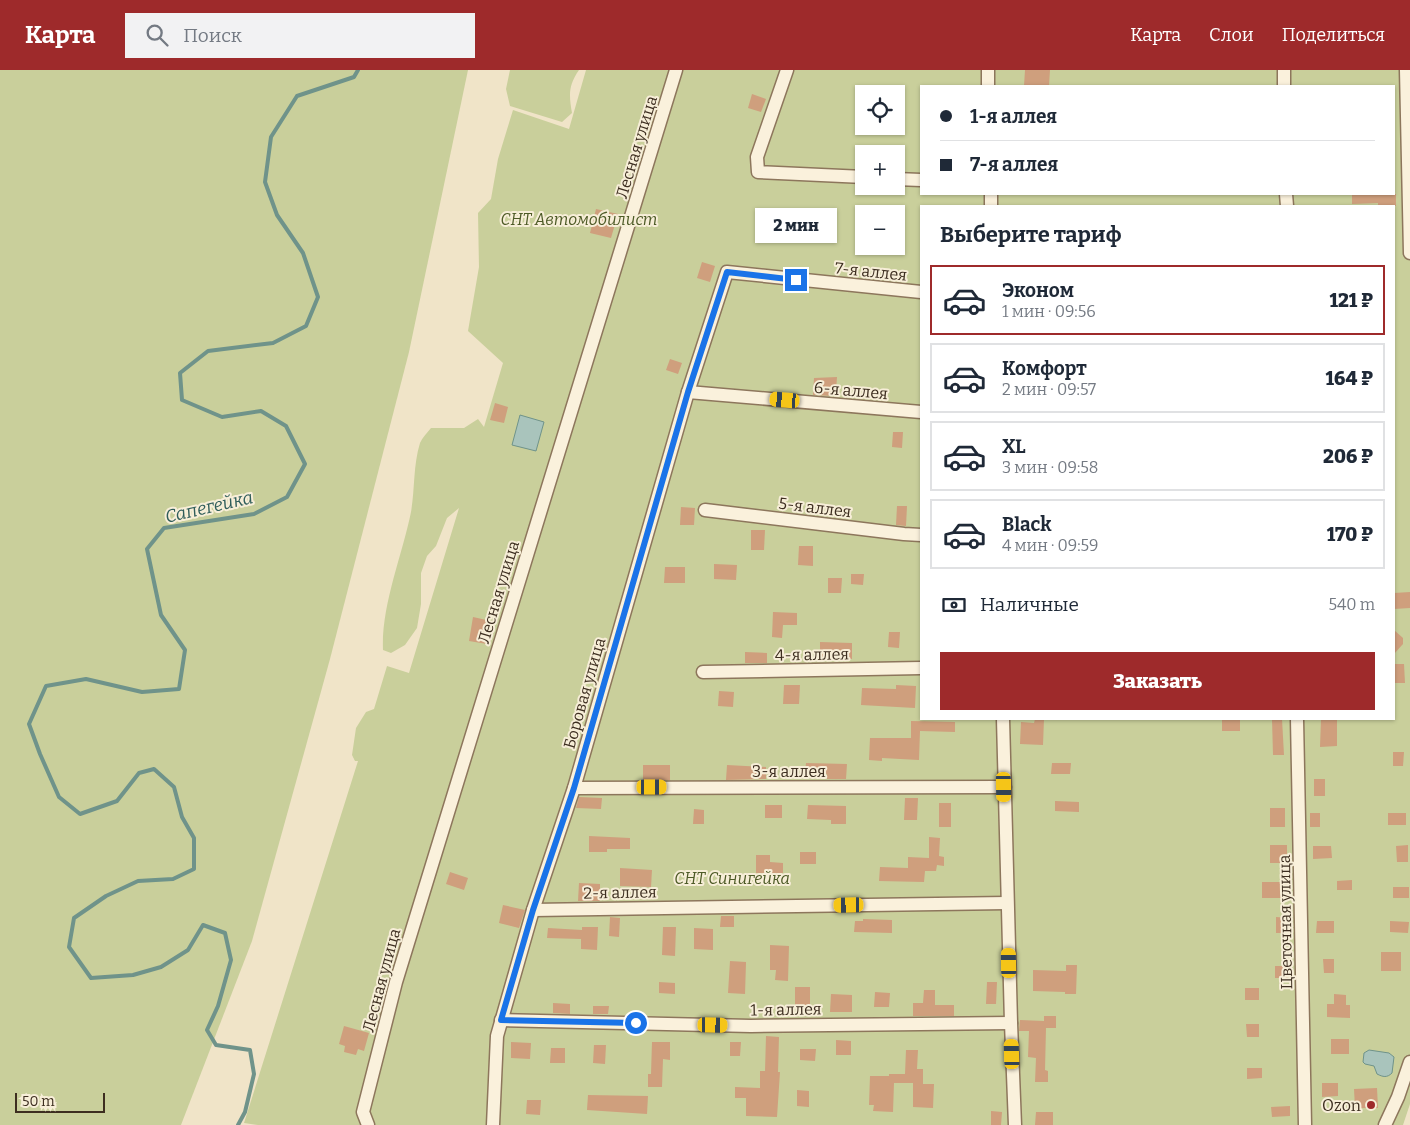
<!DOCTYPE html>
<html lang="ru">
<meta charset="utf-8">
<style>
body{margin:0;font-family:Bitter,serif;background:#f2f2f3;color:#1f2937;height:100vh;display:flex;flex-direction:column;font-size:19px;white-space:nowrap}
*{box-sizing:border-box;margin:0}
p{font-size:16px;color:#747a83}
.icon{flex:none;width:28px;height:28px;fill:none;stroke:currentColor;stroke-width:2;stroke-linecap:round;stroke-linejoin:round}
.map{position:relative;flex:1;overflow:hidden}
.side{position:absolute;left:920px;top:135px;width:475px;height:515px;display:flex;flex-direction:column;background:#fff;border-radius:0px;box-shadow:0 1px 4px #0004}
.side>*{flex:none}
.banner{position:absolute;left:920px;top:15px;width:475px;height:110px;border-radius:0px;box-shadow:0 1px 4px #0004;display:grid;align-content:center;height:110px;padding:0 20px;background:#fff}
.buttons{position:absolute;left:855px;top:15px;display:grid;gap:10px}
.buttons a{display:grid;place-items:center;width:50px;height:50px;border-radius:0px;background:#fff;box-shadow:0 1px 4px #0004;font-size:25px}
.scale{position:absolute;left:15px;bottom:12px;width:90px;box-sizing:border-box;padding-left:5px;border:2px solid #3d2e20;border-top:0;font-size:14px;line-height:18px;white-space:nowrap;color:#3d2e20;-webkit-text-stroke:4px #f7eed8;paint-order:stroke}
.end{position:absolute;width:22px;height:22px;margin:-11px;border:6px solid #1a73e8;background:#fff;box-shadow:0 0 0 2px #fff}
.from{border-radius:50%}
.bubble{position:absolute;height:35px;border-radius:0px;background:#fff;box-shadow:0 1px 4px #0004;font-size:16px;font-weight:800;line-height:35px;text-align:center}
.car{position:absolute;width:15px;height:30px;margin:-15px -8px;border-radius:6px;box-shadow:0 0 4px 1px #0007;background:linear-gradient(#f5c518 24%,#345 0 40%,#f5c518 0 76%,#345 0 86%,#f5c518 0)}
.banner b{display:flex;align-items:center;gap:18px;height:48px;font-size:19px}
.banner b+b{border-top:1px solid #e0e1e3}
.banner i{width:12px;height:12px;background:#1f2937}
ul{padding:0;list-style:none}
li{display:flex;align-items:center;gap:15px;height:70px;margin:0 10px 8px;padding:0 10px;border:2px solid #e0e1e3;border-radius:0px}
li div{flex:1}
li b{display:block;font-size:19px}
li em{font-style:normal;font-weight:800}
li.on{border-color:#9e2a2b}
li>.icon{width:45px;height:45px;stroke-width:1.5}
h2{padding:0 20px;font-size:22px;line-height:60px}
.pay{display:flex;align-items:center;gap:12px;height:55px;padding:0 20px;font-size:19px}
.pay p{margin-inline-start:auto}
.cta{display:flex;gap:10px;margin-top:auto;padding:10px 20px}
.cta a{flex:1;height:58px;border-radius:0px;background:#9e2a2b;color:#fff;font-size:20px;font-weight:800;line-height:58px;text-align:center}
header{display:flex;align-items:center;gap:30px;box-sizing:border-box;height:70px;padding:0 25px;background:#9e2a2b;color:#fff}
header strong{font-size:24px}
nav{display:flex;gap:28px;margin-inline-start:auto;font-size:18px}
.search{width:350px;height:45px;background:#f2f2f3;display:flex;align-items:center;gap:12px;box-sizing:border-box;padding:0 18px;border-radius:0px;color:#747a83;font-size:19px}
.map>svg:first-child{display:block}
</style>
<header>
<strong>Карта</strong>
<div class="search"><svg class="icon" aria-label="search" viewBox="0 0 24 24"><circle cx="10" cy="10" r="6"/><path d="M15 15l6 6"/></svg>Поиск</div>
<nav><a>Карта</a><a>Слои</a><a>Поделиться</a></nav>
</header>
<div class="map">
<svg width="1410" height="1055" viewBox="0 0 1410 1055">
<rect width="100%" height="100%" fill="#f0e4c8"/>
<g fill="#c9cf9b" fill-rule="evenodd">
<polygon points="0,0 468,0 409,282 330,589 252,871 181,1055 0,1055"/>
<path d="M510,0H579C568,16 569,25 572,43L562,52L510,36L506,19Z"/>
<path d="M586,0H1410V1034L1403,1055H258L244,1053L358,691H355L352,685L356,658L366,642L374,639L387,596L409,603L459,438L447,448L436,476L427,486L421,503V534L417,558L405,575L391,583L383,580C381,536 402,486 411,442C415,419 413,396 420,373C422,368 427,363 431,358H464L478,349L484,357L503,293L468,261L479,197L478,143L491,129L498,89L513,40L569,59ZM921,16H1394V124H921ZM864,24H896V56H864ZM864,84H896V116H864ZM921,136H1394V649H921ZM864,144H896V176H864Z"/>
</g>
<g fill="#a9c4bc" stroke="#6f938a">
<polygon points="520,345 544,352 536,381 512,375"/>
<path d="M1369,980L1389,983L1394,987L1392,1003C1387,1008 1383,1007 1377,1004L1374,996L1365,994L1363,992L1364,983Z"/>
</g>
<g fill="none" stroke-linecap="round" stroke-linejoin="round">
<polyline stroke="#6f938a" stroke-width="4" points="238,1055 245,1042 254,1004 250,980 216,975 207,960 218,936 231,890 225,863 203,855 188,880 161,897 133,905 91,908 69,877 74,848 106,826 138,811 173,809 194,799 194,768 182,747 174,717 154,699 139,703 117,731 80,744 59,727 40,684 29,654 46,616 86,609 142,622 179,619 185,580 161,545 147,479 164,458 254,444 287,427 305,394 286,356 261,341 222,347 182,330 180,303 208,281 273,273 306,256 318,227 303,183 277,145 265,112 271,67 297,26 354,7 358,0"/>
</g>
<g fill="#cf9f7d">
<polygon points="1025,0 1050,0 1049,16 1024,16"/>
<polygon points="752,24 766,29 761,42 748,38"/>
<polygon points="1352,124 1396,124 1396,136 1378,136 1378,133 1352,134"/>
<polygon points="596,139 618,144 611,168 590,163"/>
<polygon points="702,192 715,196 710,212 697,208"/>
<polygon points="670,289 682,293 678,304 666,300"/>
<polygon points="837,307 836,321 832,321 832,326 813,325 814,308"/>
<polygon points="495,333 508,337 504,353 490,350"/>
<polygon points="893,362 903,362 902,378 892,377"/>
<polygon points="897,436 907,436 906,456 896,455"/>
<polygon points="681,437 695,438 694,455 680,455"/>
<polygon points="751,460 765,460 764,480 751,480"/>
<polygon points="799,476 813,476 813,496 798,495"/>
<polygon points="714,494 737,495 736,510 714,509"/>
<polygon points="665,497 685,497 685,513 664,513"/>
<polygon points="851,504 864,504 863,515 851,514"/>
<polygon points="828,508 842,508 841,523 828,523"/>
<polygon points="1410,522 1410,538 1394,539 1394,523"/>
<polygon points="773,542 797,543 797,555 783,555 782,568 772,567"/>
<polygon points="473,547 491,551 487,574 469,571"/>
<polygon points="1394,560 1403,568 1403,574 1394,584"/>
<polygon points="889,562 900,562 899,578 888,577"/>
<polygon points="820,572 852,573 852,589 820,588"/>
<polygon points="745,582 767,583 767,593 745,593"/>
<polygon points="1394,594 1404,594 1405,613 1394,613"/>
<polygon points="784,615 800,615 799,634 783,634"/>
<polygon points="896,615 916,616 915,638 861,635 862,618 896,619"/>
<polygon points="719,621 734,622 733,637 718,636"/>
<polygon points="1035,649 1044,649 1043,675 1020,674 1021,652 1034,653"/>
<rect x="1222" y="649" width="18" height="12"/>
<polygon points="1272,649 1282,649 1284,685 1273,685"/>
<polygon points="1321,649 1337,649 1337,676 1320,677"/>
<polygon points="911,651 955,652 955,662 920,661 919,690 882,688 882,691 869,690 870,668 911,668"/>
<polygon points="1393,682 1404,682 1403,696 1393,696"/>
<polygon points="806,693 847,694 846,709 827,709 827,704 805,704"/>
<polygon points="1052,693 1071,693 1070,704 1051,704"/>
<rect x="643" y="695" width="27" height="15"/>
<polygon points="727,695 766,697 766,709 726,710"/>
<rect x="1314" y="709" width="11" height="17"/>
<polygon points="579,727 602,728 601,739 576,738"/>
<polygon points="905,728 918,728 917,750 904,750"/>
<polygon points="1055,731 1079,732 1079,742 1055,741"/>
<rect x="939" y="733" width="12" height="24"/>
<rect x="765" y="735" width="17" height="13"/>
<polygon points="808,735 846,736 846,754 831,754 831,750 807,749"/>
<rect x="1270" y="738" width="15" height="19"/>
<polygon points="694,739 704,740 704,754 693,754"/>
<rect x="1310" y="743" width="10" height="14"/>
<rect x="1388" y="743" width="18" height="12"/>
<polygon points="589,766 630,768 630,779 607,779 607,782 589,782"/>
<polygon points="929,767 940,768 939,786 944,787 944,796 937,795 936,801 925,801 924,812 879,811 880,797 908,798 908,787 929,788"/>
<rect x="1270" y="775" width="17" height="18"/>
<polygon points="1408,775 1408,792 1397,792 1396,776"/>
<polygon points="1313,776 1331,776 1332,788 1313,789"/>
<rect x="800" y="782" width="16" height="12"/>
<polygon points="756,785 770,785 770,792 783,793 783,803 756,803"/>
<polygon points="620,798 652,800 651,817 620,816"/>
<polygon points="450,802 468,808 464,820 446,814"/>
<polygon points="1352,810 1352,820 1337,820 1337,811"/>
<rect x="1262" y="812" width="25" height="16"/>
<polygon points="579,813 600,814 600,831 578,831"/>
<rect x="1393" y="817" width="16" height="11"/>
<polygon points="503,835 525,840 519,858 499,853"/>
<polygon points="721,846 734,846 734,857 720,857"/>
<polygon points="610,847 620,848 619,867 609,866"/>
<polygon points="1276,847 1290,848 1290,863 1276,863"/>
<polygon points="863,849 892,850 892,863 854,862 855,851 863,851"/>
<polygon points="1317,851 1334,851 1334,863 1316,863"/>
<polygon points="1390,851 1409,852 1408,863 1390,862"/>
<polygon points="582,857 598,857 597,880 581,879 581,869 547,868 548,858 582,860"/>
<polygon points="663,857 676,857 675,886 662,885"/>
<polygon points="694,858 713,859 713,880 694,879"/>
<polygon points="770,875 789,876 788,911 775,910 776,900 770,900"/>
<rect x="1381" y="882" width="20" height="19"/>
<polygon points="1323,889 1334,889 1334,903 1324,903"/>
<polygon points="730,891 746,892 745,924 728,923"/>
<polygon points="1066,895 1077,895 1076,924 1065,924 1065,922 1033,921 1033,900 1066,901"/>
<rect x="1275" y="896" width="13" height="12"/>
<polygon points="659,912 675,913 675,924 659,923"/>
<polygon points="987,912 997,912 996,934 986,934"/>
<polygon points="795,917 810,917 810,936 795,935"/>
<rect x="1245" y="918" width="14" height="12"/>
<polygon points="924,920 935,920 935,935 954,935 954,946 913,946 913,933 923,933"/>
<polygon points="875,922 890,923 889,937 874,937"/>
<polygon points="831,924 852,925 852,942 830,942"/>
<polygon points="1334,924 1346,925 1346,935 1350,935 1350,948 1327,947 1327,934 1334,934"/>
<polygon points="553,933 570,934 570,944 553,943"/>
<polygon points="593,936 609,936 608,944 593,944"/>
<polygon points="1044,946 1056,946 1056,958 1046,958 1045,1000 1048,1001 1048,1012 1035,1012 1036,988 1028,987 1029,961 1019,961 1020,950 1044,951"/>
<polygon points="1246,954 1259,954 1259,967 1247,967"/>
<polygon points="344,956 369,963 364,981 358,979 356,985 344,982 345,976 339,974"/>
<polygon points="766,966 779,967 778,1002 780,1002 777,1047 746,1046 746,1028 735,1028 735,1017 760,1018 760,1001 765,1001"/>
<rect x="1331" y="969" width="18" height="15"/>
<polygon points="836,970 851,971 851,985 836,985"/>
<polygon points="511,972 531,973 530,989 511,988"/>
<polygon points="652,972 670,972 670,990 663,989 662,1017 648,1017 648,1004 651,1004"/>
<polygon points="730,972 741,972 740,986 730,986"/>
<polygon points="594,975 606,975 605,994 593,993"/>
<polygon points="551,978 565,978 565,993 550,993"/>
<polygon points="800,979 816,979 815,991 800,990"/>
<polygon points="906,980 918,980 917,999 923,999 923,1014 934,1014 933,1038 913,1037 913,1013 894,1013 893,1042 873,1041 874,1035 869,1035 870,1006 889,1006 889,1004 905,1004"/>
<polygon points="1247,998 1262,998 1262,1008 1247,1009"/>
<polygon points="1322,1013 1338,1013 1338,1026 1322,1027"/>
<polygon points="1377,1018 1378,1038 1355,1038 1354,1019"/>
<polygon points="797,1020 809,1021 809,1037 797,1036"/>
<polygon points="588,1025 648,1026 647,1044 587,1040"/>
<polygon points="527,1030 541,1030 540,1045 526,1044"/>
<polygon points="1290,1036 1290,1046 1272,1047 1271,1037"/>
<polygon points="991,1041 1002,1042 1001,1055 991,1055"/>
<polygon points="1036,1042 1053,1042 1053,1055 1035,1055"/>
</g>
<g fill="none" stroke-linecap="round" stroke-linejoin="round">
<defs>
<g id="minor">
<polyline points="787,0 757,87 758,102 864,107"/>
<polyline points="988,0 988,16"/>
<polyline points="1284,0 1284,16"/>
<polyline points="1406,0 1410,183"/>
<polyline points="896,109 921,110"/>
<polyline points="991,124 991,136"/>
<polyline points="1286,124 1287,136"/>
<polyline points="688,322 921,342"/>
<polyline points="705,440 904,464 921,465"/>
<polyline points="703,602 921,598"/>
<polyline points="1003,649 1011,953 1015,1055"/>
<polyline points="1297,649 1305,1055"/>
<polyline points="574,718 1005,717"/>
<polyline points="533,840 1007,833"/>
<polyline points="501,950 751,956 1011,953"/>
<polyline points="368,1055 363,1042 396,912 676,0"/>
<polyline points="493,1055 497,966 533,840 574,718 688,322 727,202 921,222"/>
<polyline points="1385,1055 1398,1027 1410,992"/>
</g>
</defs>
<use href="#minor" stroke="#8d765c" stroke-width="15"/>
<use href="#minor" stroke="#faf1dc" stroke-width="12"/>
</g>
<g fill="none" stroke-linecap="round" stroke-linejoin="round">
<polyline stroke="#1a73e8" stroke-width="6" points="636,953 501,950 533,840 574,718 688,322 727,202 796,210"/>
</g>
<circle fill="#9e2a2b" stroke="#f7eed8" stroke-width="2" cx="1371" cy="1035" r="5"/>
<g text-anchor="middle" stroke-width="4" stroke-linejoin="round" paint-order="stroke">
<g font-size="16" fill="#3d2e20" stroke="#f7eed8">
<text transform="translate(636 77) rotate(-73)" y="6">Лесная улица</text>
<text transform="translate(871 201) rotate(6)" y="6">7-я аллея</text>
<text transform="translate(851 320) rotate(5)" y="6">6-я аллея</text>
<text transform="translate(815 437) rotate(7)" y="6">5-я аллея</text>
<text transform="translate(498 522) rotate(-73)" y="6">Лесная улица</text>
<text transform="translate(812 584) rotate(-1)" y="6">4-я аллея</text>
<text transform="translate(584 623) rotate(-74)" y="6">Боровая улица</text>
<text x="789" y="707">3-я аллея</text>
<text transform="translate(620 822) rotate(-1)" y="6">2-я аллея</text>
<text transform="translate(1285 852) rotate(-91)" y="6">Цветочная улица</text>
<text transform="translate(381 910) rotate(-75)" y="6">Лесная улица</text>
<text transform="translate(786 939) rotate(-1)" y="6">1-я аллея</text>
</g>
<g font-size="16" font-style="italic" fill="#4d5a26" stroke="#f7eed8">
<text x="579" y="155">СНТ Автомобилист</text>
<text x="732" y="814">СНТ Синигейка</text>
</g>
<g font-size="16" fill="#3d2e20" stroke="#f7eed8" text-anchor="end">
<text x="1361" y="1041">Ozon</text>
</g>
<g font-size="18" font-style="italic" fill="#2f5d5a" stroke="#f7eed8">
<text transform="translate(209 437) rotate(-13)" y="6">Сапегейка</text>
</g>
</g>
</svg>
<div class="buttons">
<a><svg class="icon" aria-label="locate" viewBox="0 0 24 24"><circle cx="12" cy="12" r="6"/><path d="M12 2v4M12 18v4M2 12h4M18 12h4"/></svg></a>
<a>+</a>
<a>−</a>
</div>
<div class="scale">50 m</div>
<i class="end from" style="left:636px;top:953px"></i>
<i class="end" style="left:796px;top:210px"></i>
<div class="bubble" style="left:755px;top:138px;width:82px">2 мин</div>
<i class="car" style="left:785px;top:330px;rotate:275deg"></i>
<i class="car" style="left:652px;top:717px;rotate:90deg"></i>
<i class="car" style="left:1004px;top:717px;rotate:179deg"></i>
<i class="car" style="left:849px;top:835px;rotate:269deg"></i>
<i class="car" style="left:1009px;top:893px;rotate:359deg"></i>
<i class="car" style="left:713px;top:955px;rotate:91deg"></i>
<i class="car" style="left:1012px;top:984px;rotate:358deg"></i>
<div class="banner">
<b><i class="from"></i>1-я аллея</b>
<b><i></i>7-я аллея</b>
</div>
<section class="side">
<h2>Выберите тариф</h2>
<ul>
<li class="on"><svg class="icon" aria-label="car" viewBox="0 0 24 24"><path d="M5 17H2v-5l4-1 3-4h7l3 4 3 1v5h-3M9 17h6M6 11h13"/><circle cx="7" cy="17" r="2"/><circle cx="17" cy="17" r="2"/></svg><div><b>Эконом</b><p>1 мин · 09:56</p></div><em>121 ₽</em></li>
<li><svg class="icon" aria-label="car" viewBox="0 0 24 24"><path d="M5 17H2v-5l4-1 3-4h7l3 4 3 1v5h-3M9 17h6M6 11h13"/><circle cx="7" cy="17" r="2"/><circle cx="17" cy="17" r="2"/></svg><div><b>Комфорт</b><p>2 мин · 09:57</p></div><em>164 ₽</em></li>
<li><svg class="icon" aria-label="car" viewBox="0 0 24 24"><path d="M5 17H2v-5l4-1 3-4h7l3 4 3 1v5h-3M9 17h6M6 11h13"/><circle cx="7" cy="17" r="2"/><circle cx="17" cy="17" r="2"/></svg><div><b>XL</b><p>3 мин · 09:58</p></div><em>206 ₽</em></li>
<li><svg class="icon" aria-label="car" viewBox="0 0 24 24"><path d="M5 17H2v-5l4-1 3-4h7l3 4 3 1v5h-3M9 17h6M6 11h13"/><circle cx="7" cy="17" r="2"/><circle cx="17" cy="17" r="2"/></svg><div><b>Black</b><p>4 мин · 09:59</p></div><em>170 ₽</em></li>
</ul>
<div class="pay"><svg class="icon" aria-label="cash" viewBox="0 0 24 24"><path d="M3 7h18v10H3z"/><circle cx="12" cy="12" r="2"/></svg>Наличные<p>540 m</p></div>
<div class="cta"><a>Заказать</a></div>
</section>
</div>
